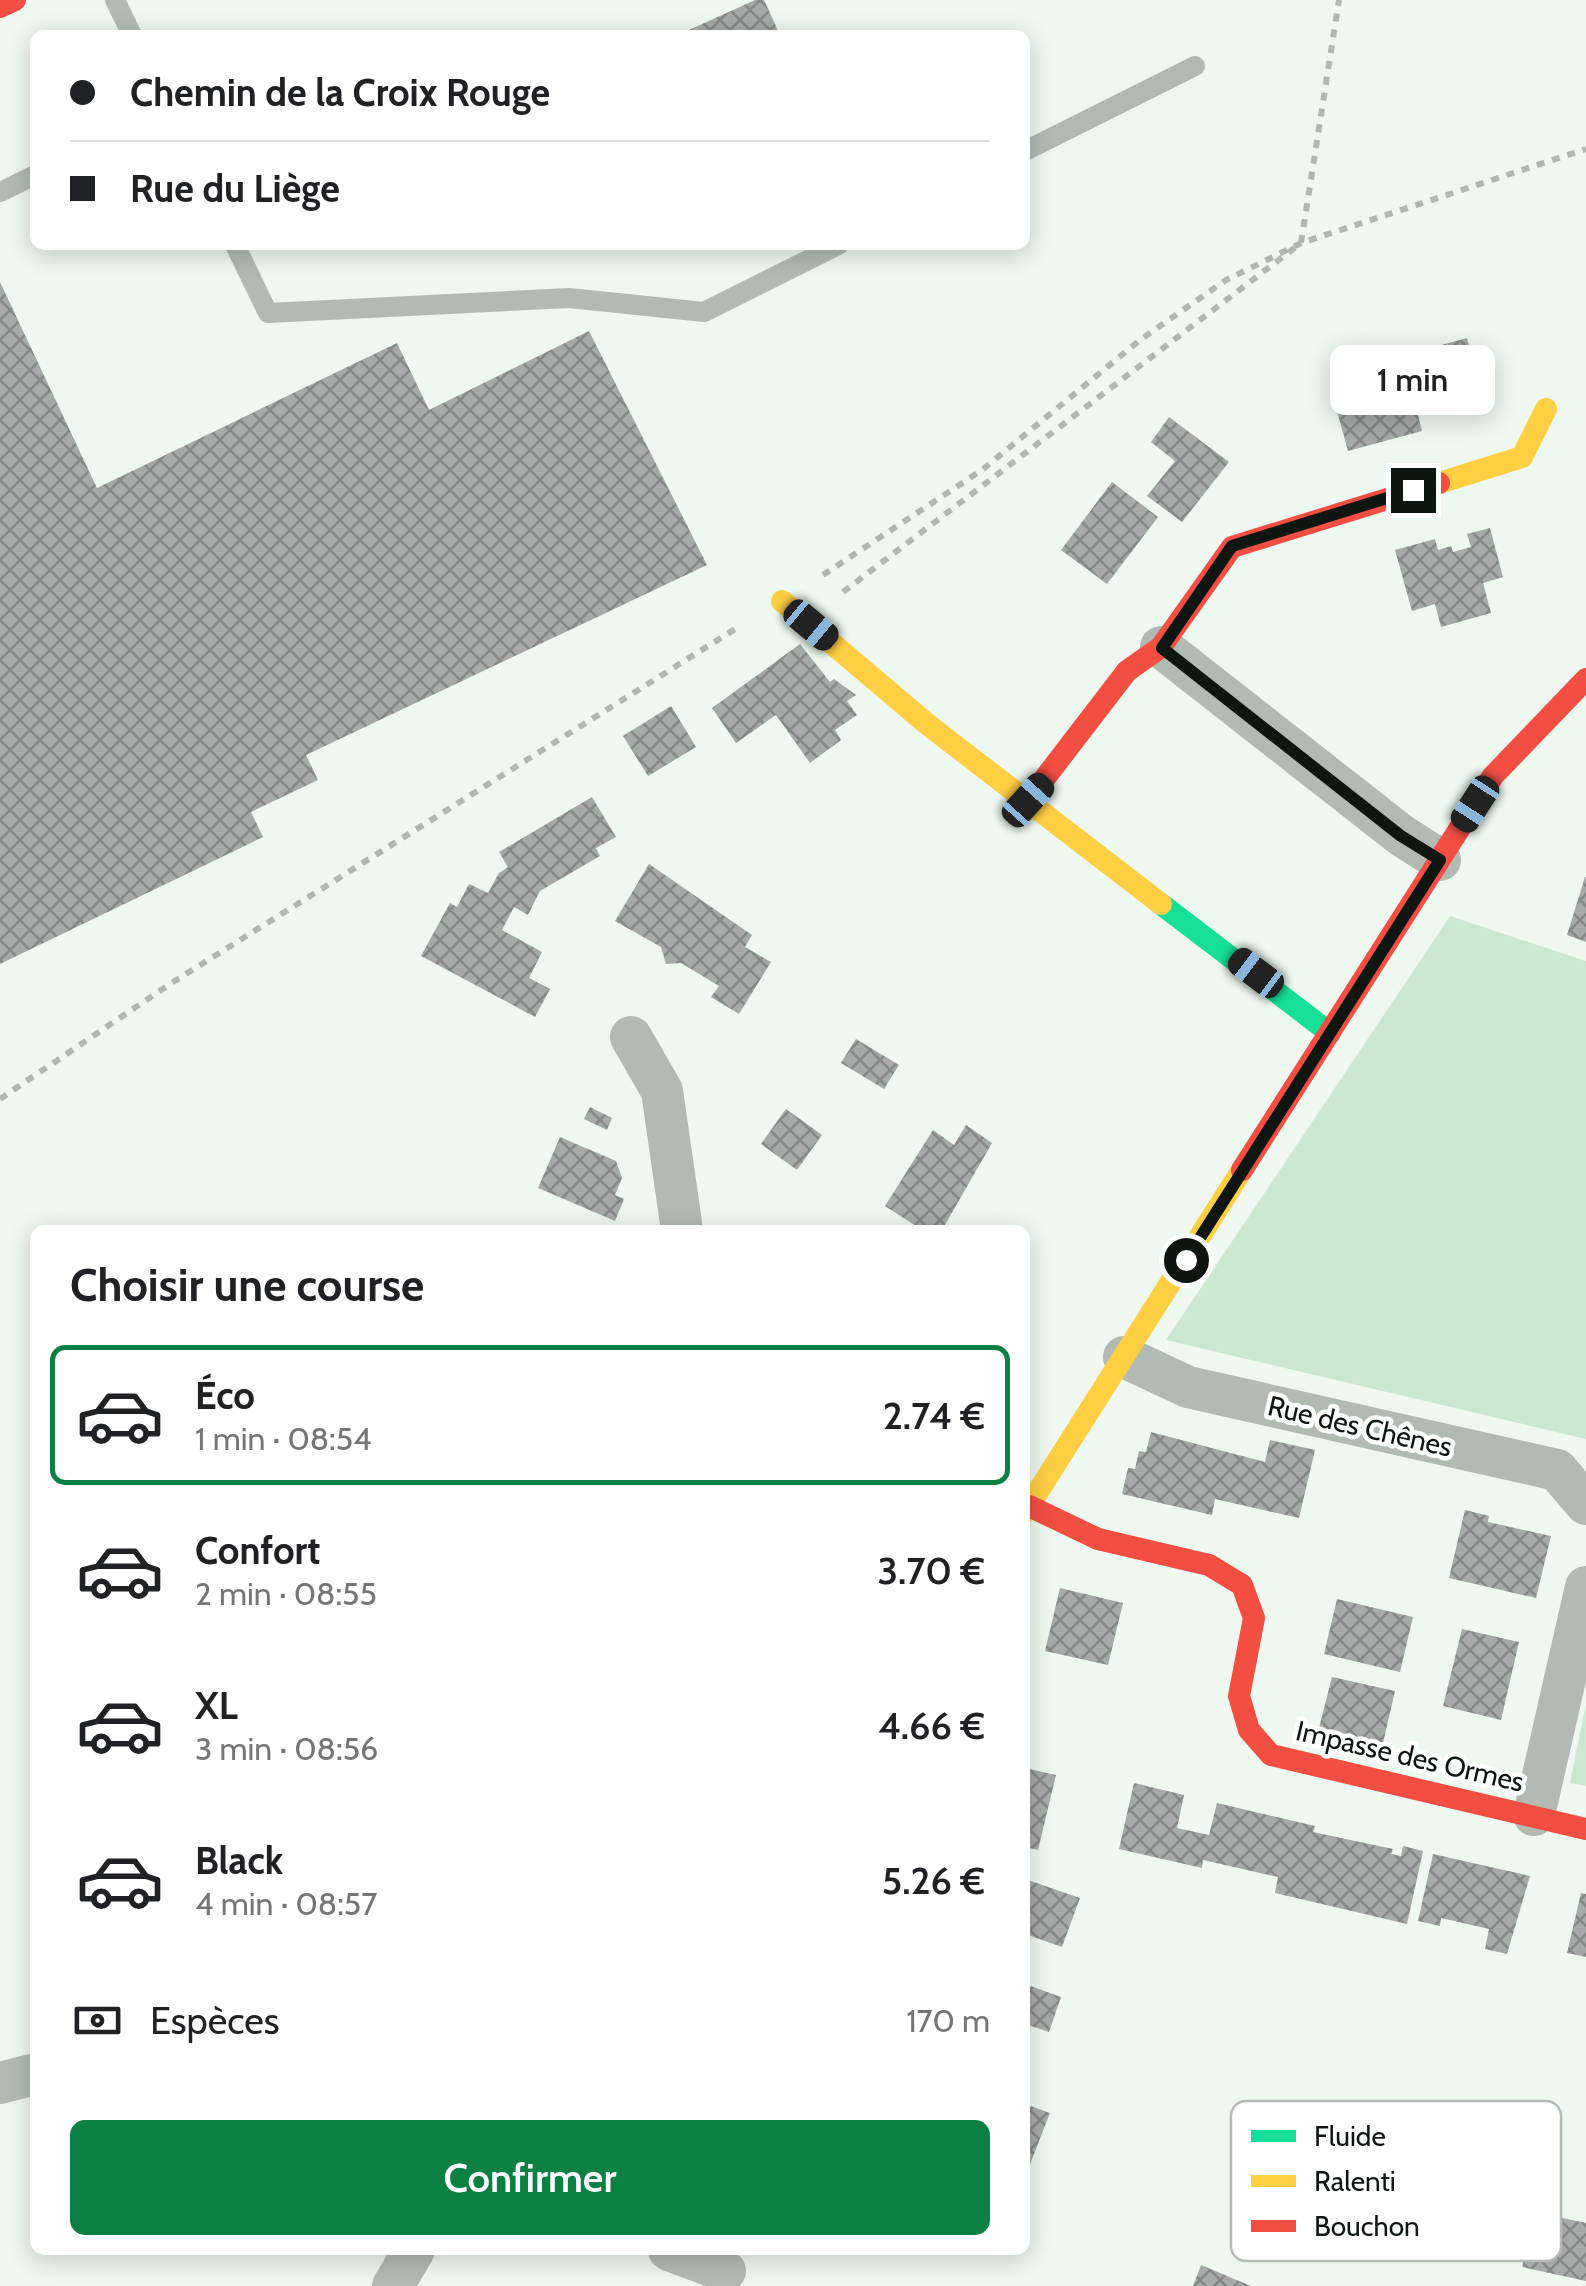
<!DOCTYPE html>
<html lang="fr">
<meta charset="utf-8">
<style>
body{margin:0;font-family:Cabin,sans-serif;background:#f2f2f2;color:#202124;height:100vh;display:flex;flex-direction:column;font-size:38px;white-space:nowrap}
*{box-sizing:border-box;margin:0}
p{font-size:32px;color:#757577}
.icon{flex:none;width:55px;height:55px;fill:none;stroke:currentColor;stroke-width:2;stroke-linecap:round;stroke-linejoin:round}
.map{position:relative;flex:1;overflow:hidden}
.details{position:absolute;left:30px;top:1225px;width:1000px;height:1030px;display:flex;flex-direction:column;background:#fff;border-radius:15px;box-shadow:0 5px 25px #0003}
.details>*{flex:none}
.hud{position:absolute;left:30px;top:30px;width:1000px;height:220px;border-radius:15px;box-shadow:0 5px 25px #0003;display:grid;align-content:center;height:220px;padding:0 40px;background:#fff}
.end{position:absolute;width:45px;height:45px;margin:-22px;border:12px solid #0f1510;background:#fff;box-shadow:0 0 0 5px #fff}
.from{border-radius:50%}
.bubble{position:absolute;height:70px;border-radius:15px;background:#fff;box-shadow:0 5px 25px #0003;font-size:32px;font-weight:600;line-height:70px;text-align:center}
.car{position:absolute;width:30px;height:60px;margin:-30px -15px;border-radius:12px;box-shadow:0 0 8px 2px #0007;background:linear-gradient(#222 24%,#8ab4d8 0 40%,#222 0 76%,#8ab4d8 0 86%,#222 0)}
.hud b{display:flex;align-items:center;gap:35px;height:95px;font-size:38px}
.hud b+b{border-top:2px solid #e0e0e0}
.hud i{width:25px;height:25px;background:#202124}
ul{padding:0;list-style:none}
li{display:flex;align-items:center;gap:30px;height:140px;margin:0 20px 15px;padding:0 20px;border:5px solid transparent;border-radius:15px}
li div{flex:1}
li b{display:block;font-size:38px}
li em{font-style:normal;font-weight:600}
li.active{border-color:#0b8043}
li>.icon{width:90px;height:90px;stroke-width:1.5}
h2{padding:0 40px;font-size:45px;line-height:120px}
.pay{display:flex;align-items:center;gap:25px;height:110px;padding:0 40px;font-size:38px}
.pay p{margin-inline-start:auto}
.primary-button{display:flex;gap:20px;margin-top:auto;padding:20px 40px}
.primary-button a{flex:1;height:115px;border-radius:15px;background:#0b8043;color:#fff;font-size:40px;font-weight:600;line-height:115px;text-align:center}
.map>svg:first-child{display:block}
</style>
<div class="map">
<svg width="1586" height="2286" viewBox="0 0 1586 2286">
<defs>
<pattern id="building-cross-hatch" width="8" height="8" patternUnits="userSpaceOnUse" patternTransform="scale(2.5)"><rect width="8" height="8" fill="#a6a9a7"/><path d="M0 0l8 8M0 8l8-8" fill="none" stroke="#868887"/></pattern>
</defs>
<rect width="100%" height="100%" fill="#eef8f0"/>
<g fill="#cde8d0">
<polygon points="1450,916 1586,961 1586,1439 1166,1340"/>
<polygon points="1586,1703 1586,1786 1570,1783"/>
</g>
<g fill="url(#building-cross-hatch)">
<polygon points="755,0 764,0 780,35 678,35"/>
<polygon points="0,282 97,488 397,343 429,410 589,331 707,565 306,755 318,780 251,812 263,837 0,964"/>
<polygon points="1467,338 1483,397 1418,415 1422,431 1348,451 1332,393 1405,372 1401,356"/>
<polygon points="1169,417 1229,462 1182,522 1147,496 1175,461 1151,442"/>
<polygon points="1112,482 1158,517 1107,584 1061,550"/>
<polygon points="1490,528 1503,577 1483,583 1491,613 1441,627 1435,604 1412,611 1395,550 1435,539 1438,550 1451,546 1453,552 1471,547 1467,534"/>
<polygon points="800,644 830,682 834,679 856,695 847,701 857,715 835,730 841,740 810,763 776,715 736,743 712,708"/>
<polygon points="671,706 696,747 648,776 623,736"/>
<polygon points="592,797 616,837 596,848 600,856 540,891 528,915 514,907 502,930 542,952 529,978 550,989 535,1017 421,956 450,903 457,907 469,884 488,893 499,873 508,867 499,852"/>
<polygon points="649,864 752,935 745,947 771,962 739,1014 711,997 719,986 681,963 666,964 661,947 615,921"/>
<polygon points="1585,877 1586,877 1586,942 1567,935"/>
<polygon points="856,1039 899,1065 884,1089 841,1063"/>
<polygon points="590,1107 612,1118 607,1130 584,1119"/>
<polygon points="786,1109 822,1135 797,1170 761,1144"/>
<polygon points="966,1125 992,1143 942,1230 922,1230 885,1206 933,1130 954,1145"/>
<polygon points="560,1137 616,1161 622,1178 615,1195 624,1199 615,1221 538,1188"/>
<polygon points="1151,1432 1265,1462 1270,1440 1315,1450 1299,1518 1215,1499 1212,1515 1122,1494 1128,1468 1135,1469 1139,1451 1146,1452"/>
<polygon points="1465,1510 1489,1516 1488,1522 1551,1536 1536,1598 1449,1578"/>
<polygon points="1060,1588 1123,1603 1108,1665 1045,1651"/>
<polygon points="1337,1599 1413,1617 1400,1672 1324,1654"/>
<polygon points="1462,1629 1519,1642 1501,1720 1443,1706"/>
<polygon points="1332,1677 1395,1691 1383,1743 1319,1728"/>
<polygon points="1025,1768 1056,1775 1038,1850 1025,1847"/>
<polygon points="1134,1783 1184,1795 1177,1828 1209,1835 1217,1803 1315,1826 1313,1832 1393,1849 1391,1854 1401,1856 1403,1846 1423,1851 1407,1924 1275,1893 1278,1877 1203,1860 1202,1868 1119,1849"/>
<polygon points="1433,1854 1530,1876 1507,1954 1485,1949 1489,1929 1441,1918 1440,1926 1418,1921"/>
<polygon points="1025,1879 1080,1898 1062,1947 1025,1934"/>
<polygon points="1581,1893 1586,1894 1586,1957 1567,1953"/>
<polygon points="1025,1984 1061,1997 1049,2032 1025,2024"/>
<polygon points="1025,2104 1050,2113 1025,2177"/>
<polygon points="1534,2212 1586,2223 1586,2281 1522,2267"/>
<polygon points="1201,2265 1251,2286 1193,2286"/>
</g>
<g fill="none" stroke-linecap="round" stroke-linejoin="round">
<g stroke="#b1b8b2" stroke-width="6" stroke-dasharray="8 8" stroke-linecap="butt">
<polyline points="823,575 982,470 1140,340 1226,280 1301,243 1586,149"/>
<polyline points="843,592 1301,243 1339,0"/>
<polyline points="0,1099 170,984 740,626"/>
</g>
<g stroke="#b2bbb3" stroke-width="20">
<polyline points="115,0 132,35"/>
<polyline points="1025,151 1195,66"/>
<polyline points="0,192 35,175"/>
<polyline points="235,245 268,313 569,298 704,312 838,245"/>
</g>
<g stroke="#b2bbb3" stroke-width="42">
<polyline points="1161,647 1401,835 1440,860"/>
<polyline points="631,1037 662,1091 682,1230"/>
<polyline points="1124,1357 1188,1387 1557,1470 1586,1504"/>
<polyline points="1534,1815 1586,1587"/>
<polyline points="0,2083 35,2074"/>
<polyline points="669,2250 725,2271"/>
<polyline points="393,2286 414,2250"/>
</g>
<polyline stroke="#16e098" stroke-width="22" points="1161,904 1330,1033"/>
<g stroke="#ffcf43" stroke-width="22">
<polyline points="1439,483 1522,457 1546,409"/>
<polyline points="782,601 927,724 1161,904"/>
<polyline points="1025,1512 1242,1170"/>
</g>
<g stroke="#f24e42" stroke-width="22">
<polyline points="0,7 15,0"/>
<polyline points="1028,800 1127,671 1161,647 1232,547 1439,483"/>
<polyline points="1242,1170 1493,776 1586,679"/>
<polyline points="1029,1506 1098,1539 1209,1565 1242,1585 1254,1618 1239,1696 1249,1730 1271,1755 1586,1829"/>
</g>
</g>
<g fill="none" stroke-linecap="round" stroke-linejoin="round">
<polyline stroke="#0f1510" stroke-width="12" points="1186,1260 1440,860 1401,836 1162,648 1232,546 1413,490"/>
</g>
<g text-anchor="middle" stroke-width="9" stroke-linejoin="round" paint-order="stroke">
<g font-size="28" fill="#0f1510" stroke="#fff">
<text transform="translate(1360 1426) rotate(13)" y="10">Rue des Chênes</text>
<text transform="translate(1410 1756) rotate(13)" y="10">Impasse des Ormes</text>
</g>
</g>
<rect x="1231" y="2101" width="330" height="160" rx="15" fill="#fff" stroke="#b7b9b7" stroke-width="2.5"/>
<rect x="1251" y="2130" width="45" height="12" fill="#16e098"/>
<rect x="1251" y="2175" width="45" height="12" fill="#ffcf43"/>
<rect x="1251" y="2220" width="45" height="12" fill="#f24e42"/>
<g font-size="28" fill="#0f1510">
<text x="1314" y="2146">Fluide</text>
<text x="1314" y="2191">Ralenti</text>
<text x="1314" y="2236">Bouchon</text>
</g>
</svg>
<i class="end from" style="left:1186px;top:1260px"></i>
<i class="end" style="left:1413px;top:490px"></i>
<div class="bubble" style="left:1330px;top:345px;width:165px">1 min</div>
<i class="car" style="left:811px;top:625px;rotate:130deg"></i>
<i class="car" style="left:1028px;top:800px;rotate:42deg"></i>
<i class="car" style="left:1475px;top:804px;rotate:213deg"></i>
<i class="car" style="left:1256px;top:973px;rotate:307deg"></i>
<div class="hud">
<b><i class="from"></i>Chemin de la Croix Rouge</b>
<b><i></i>Rue du Liège</b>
</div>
<section class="details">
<h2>Choisir une course</h2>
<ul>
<li class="active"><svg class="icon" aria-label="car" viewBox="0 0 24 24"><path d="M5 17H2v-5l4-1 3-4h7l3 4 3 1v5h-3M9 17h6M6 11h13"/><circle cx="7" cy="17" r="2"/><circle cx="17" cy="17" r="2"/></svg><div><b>Éco</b><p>1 min · 08:54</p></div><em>2.74 €</em></li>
<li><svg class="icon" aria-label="car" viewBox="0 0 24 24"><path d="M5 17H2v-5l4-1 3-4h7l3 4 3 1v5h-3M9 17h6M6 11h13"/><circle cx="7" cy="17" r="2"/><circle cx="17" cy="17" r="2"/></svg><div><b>Confort</b><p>2 min · 08:55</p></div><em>3.70 €</em></li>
<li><svg class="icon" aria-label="car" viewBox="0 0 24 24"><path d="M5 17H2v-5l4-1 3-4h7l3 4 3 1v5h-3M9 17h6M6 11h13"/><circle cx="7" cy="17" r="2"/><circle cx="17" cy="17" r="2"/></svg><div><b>XL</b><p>3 min · 08:56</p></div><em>4.66 €</em></li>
<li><svg class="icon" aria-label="car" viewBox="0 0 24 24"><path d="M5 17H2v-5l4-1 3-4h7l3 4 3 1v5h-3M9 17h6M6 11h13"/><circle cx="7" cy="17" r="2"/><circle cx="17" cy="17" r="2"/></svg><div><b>Black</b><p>4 min · 08:57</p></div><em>5.26 €</em></li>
</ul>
<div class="pay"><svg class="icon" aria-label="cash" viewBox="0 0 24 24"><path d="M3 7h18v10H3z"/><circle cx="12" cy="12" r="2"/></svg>Espèces<p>170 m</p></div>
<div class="primary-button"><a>Confirmer</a></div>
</section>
</div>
